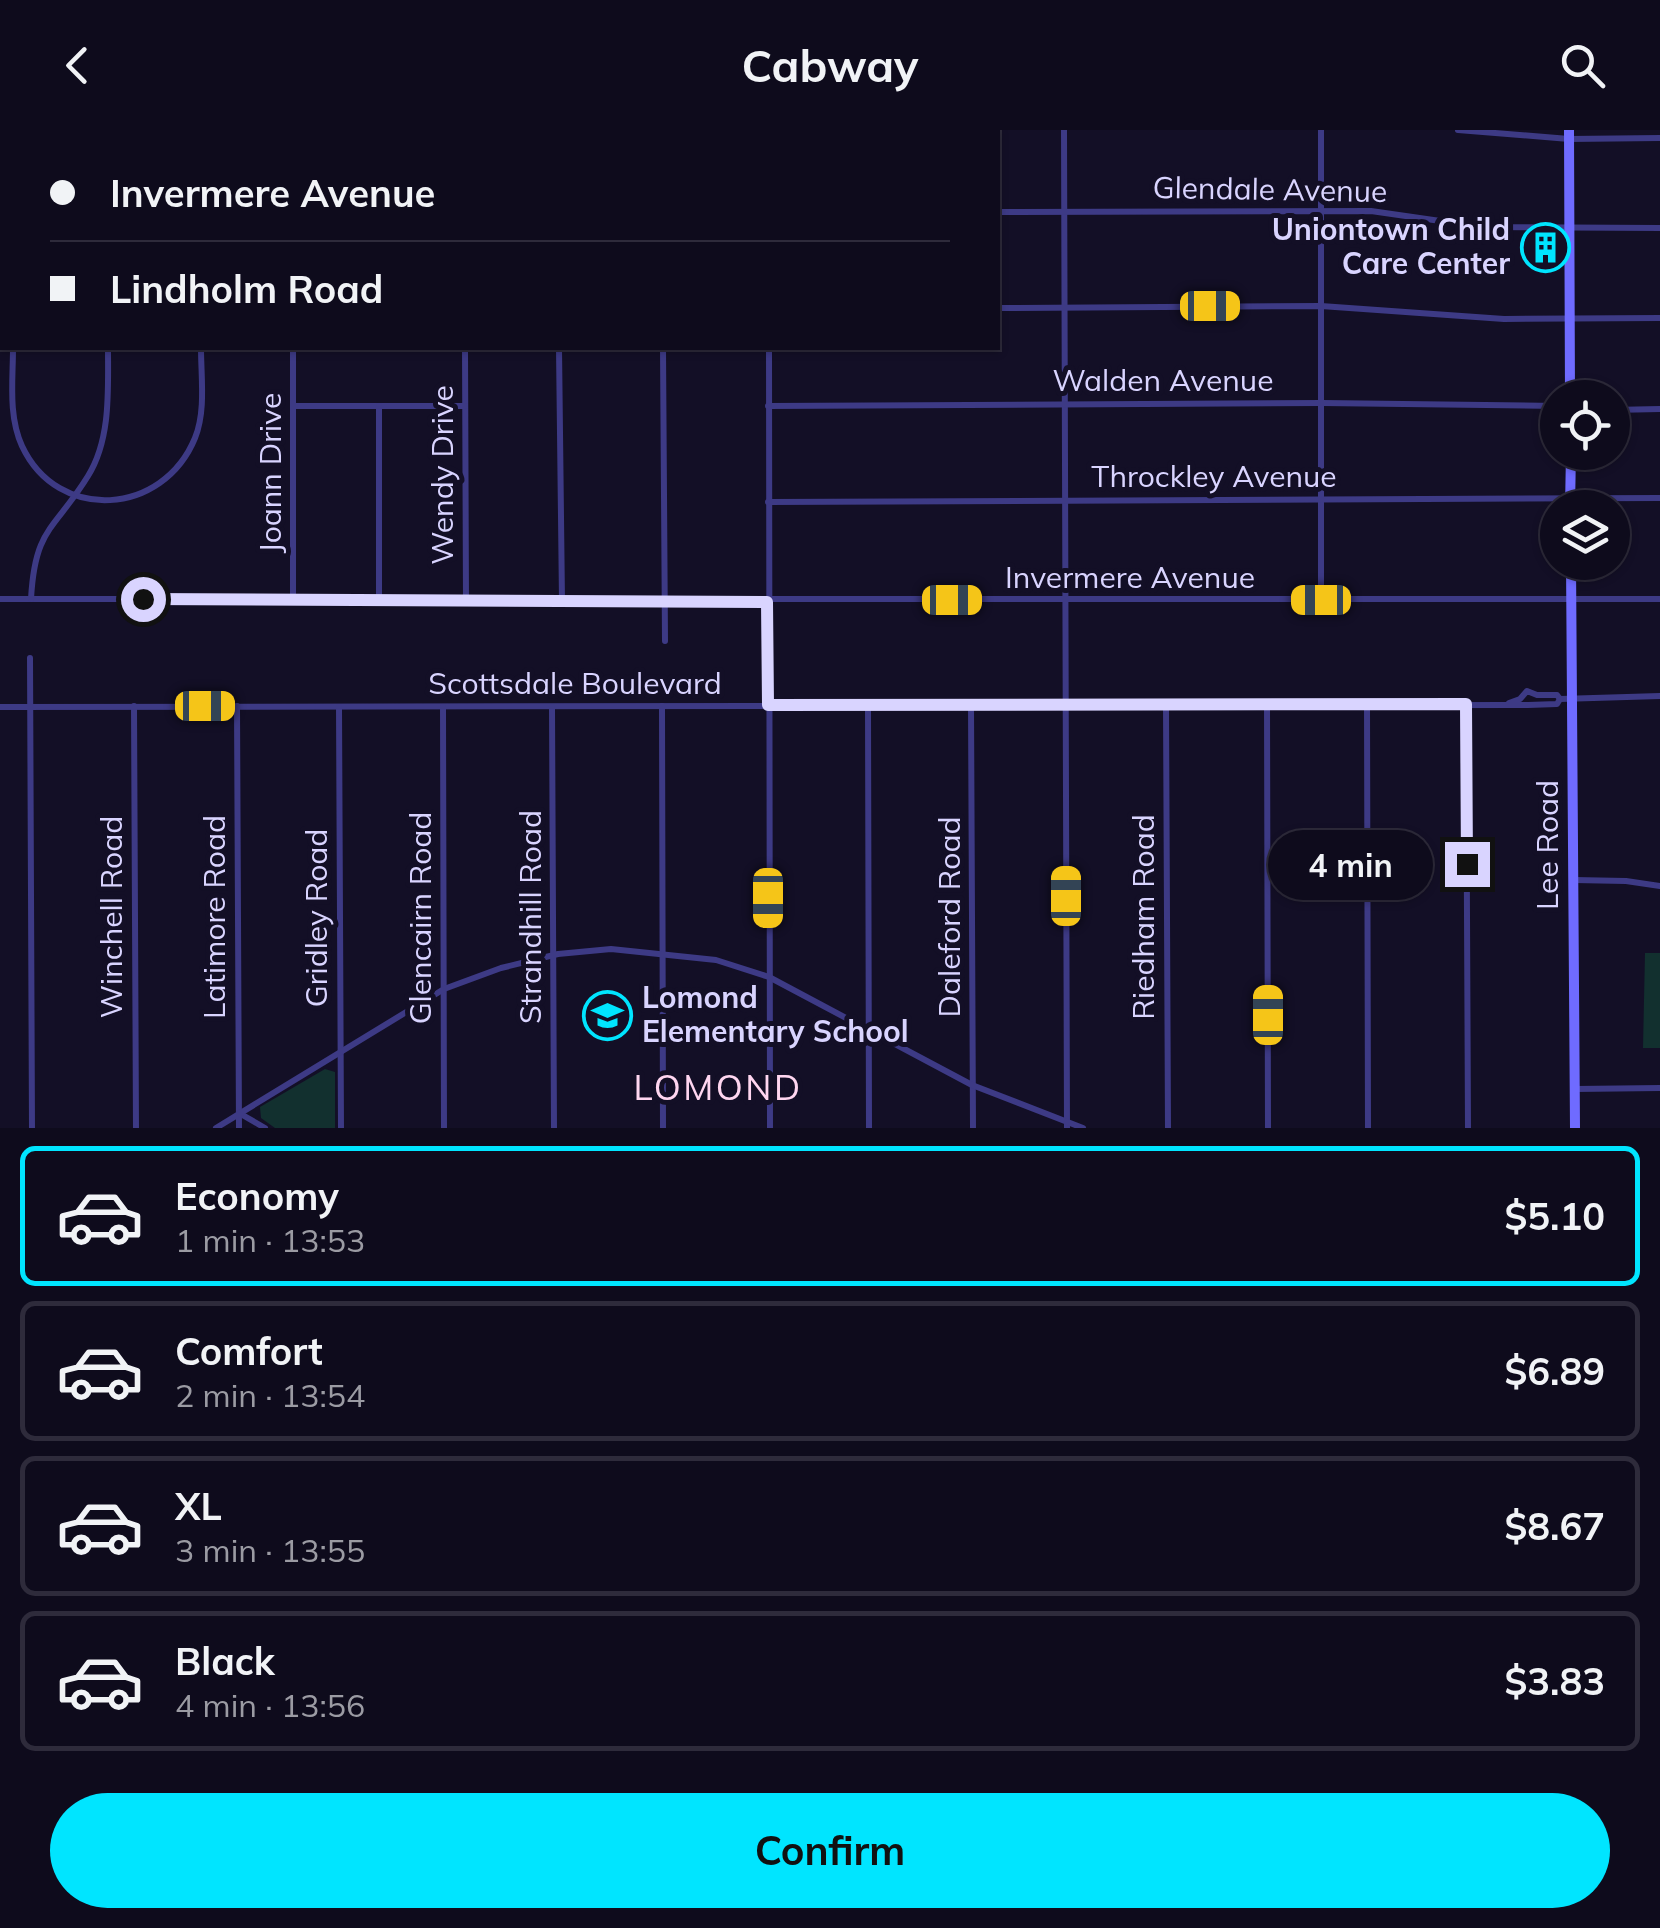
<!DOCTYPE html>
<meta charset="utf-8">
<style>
body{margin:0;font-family:Mulish,sans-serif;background:#171425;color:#f1f3f6;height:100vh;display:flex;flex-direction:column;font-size:38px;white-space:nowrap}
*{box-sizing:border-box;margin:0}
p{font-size:32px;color:#9b9ba3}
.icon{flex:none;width:55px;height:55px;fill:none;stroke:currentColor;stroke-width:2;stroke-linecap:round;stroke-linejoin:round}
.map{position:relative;height:998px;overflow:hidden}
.details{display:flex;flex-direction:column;background:#0e0b1c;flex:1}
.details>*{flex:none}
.guide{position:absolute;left:0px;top:0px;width:1000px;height:220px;box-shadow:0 2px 8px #0004,0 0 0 2px #2e2b3b;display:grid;align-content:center;height:220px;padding:0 50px;background:#0e0b1c}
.buttons{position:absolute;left:1540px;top:250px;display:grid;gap:20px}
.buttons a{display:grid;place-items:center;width:90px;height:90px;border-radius:50%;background:#0e0b1c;box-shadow:0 2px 8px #0004,0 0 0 2px #2e2b3b;font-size:50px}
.end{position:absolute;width:45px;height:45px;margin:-22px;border:12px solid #d9d4ff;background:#111;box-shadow:0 0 0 5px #111}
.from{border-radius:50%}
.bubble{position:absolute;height:70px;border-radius:35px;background:#0e0b1c;box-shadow:0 2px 8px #0004,0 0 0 2px #2e2b3b;font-size:32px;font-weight:700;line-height:70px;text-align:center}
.car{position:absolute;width:30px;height:60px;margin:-30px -15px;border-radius:12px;box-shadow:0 0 8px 2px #0007;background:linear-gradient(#f5c518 24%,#345 0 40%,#f5c518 0 76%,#345 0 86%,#f5c518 0)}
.guide b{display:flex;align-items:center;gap:35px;height:95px;font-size:38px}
.guide b+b{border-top:2px solid #2e2b3b}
.guide i{width:25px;height:25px;background:#f1f3f6}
ul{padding:18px 0 0;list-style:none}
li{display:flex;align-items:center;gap:30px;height:140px;margin:0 20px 15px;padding:0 30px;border:5px solid #2e2b3b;border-radius:15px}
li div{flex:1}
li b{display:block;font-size:38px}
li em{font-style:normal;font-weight:700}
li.active{border-color:#00e5ff}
li>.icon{width:90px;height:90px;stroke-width:1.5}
.cta{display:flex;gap:20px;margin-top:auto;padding:20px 50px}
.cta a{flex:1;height:115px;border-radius:60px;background:#00e5ff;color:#111;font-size:40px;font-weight:700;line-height:115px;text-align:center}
header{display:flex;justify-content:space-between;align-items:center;height:130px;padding:0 50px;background:#0e0b1c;font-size:45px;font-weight:700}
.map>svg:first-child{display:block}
</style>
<header><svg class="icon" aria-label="back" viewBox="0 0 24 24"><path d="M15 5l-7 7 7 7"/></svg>Cabway<svg class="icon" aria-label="search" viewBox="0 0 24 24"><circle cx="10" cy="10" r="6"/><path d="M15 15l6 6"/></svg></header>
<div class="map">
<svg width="1660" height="998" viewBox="0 0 1660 998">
<rect width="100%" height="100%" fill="#130f26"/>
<g fill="#12302f">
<polygon points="304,0 457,0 304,2"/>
<polygon points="1645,823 1660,823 1660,918 1643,918"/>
<polygon points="325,939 335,942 335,998 275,998 261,988 260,977"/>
</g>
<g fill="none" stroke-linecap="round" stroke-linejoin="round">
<g stroke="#3d3a85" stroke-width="6">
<polyline points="293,0 293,2"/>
<polyline points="557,0 557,2"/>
<polyline points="653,0 653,2"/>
<polyline points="751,0 751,2"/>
<polyline points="841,0 841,2"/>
<polyline points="1064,0 1067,998"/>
<polyline points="1321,0 1321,470"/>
<polyline points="1458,0 1569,9 1660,8"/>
<polyline points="14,2 14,0"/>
<polyline points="108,2 108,0"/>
<polyline points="202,2 202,0"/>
<polyline points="466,2 466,0"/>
<polyline points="998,82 1371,81 1482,97 1660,98"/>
<polyline points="0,125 2,125"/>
<polyline points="998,178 1321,176 1504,189 1660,188"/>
<path d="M13,218C13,250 8,285 22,316C58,393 163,386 195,308C206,281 201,247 201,218"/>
<polyline points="465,218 466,471"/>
<polyline points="559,218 562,471"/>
<polyline points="663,218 665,511"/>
<polyline points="769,218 770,998"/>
<polyline points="293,276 465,276"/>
<polyline points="379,276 379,469"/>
<polyline points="768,276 1322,273 1558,276"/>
<polyline points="1612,280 1660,279"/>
<polyline points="768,372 1660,368"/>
<polyline points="0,469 1660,469"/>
<path d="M31,469C35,397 54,401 88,346C111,309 108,260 108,218"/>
<polyline points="293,469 293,218"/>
<polyline points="30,528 32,998"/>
<polyline points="1466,573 1468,998"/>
<polyline points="1509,573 1520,569 1527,561 1537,565 1557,565 1560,569 1660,566"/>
<polyline points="1267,574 1268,998"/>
<polyline points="1367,574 1368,998"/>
<polyline points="971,575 973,998"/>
<polyline points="1166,575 1168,998"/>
<polyline points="134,576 136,998"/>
<polyline points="237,576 239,998"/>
<polyline points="662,576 663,998"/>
<polyline points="868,576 869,998"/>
<polyline points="0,577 1528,575 1557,574 1560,569"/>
<polyline points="339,577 341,998"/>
<polyline points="443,577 444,998"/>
<polyline points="552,577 554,998"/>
<polyline points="1574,750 1626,751 1660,756"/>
<polyline points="1575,959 1660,958"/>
<polyline points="239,983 265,998"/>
<polyline points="216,998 444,859 501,838 558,824 611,819 716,830 769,847 972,955 1083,998"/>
</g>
<g stroke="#6f6bff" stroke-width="10">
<polyline points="1569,0 1570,268"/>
<polyline points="1570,378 1571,322"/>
<polyline points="1571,432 1575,998"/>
</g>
</g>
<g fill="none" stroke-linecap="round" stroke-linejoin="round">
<polyline stroke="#d9d4ff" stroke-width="12" points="143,469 767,472 768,575 1466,574 1467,734"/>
</g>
<defs>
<symbol id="building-ring" viewBox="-11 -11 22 22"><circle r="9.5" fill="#130f26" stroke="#00e5ff" stroke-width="1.5"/><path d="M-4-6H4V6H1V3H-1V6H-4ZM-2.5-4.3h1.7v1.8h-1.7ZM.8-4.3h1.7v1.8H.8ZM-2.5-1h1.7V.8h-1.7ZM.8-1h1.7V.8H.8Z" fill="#00e5ff"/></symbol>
<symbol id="school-ring" viewBox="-11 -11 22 22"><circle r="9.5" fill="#130f26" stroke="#00e5ff" stroke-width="1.5"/><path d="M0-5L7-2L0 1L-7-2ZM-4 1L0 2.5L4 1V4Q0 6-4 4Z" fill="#00e5ff"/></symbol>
</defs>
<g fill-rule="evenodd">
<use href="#building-ring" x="1518" y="90" width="55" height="55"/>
<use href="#school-ring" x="580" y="858" width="55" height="55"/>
</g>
<g text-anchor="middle" stroke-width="10" stroke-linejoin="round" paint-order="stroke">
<g font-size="30" fill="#d9d4ff" stroke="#130f26">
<text transform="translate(1270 60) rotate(1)" y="10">Glendale Avenue</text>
<text x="1163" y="261">Walden Avenue</text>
<text transform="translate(271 343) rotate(-90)" y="10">Joann Drive</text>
<text transform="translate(443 345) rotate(-90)" y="10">Wendy Drive</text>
<text x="1214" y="357">Throckley Avenue</text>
<text x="1130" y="458">Invermere Avenue</text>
<text x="575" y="564">Scottsdale Boulevard</text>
<text transform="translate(1548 715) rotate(-90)" y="10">Lee Road</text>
<text transform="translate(112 787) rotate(-90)" y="10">Winchell Road</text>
<text transform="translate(215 787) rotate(-90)" y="10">Latimore Road</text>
<text transform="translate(531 787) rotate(-90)" y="10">Strandhill Road</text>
<text transform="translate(950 787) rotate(-90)" y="10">Daleford Road</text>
<text transform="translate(1144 787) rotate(-90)" y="10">Riedham Road</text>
<text transform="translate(317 788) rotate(-90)" y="10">Gridley Road</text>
<text transform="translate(421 788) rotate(-90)" y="10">Glencairn Road</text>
</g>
<g font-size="30" font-weight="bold" fill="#d9d4ff" stroke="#130f26" text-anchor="end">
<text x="1510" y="110">Uniontown Child<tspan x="1510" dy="34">Care Center</tspan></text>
<text x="642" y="878" text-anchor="start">Lomond<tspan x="642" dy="34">Elementary School</tspan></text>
</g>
<g font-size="35" letter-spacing="2.5" fill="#ffd6f0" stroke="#130f26">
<text x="718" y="970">LOMOND</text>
</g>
</g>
</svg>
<div class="buttons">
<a><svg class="icon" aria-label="locate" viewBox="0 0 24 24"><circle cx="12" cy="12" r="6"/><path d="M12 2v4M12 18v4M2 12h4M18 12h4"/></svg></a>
<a><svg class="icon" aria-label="layers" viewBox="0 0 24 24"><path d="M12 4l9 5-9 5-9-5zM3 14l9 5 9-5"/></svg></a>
</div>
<i class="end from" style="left:143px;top:469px"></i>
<i class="end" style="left:1467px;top:734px"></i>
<div class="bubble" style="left:1268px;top:700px;width:165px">4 min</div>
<i class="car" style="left:1210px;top:176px;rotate:90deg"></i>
<i class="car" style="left:952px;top:470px;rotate:90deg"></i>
<i class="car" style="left:1321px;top:470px;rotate:270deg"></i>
<i class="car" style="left:205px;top:576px;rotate:90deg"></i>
<i class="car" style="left:1066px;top:766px;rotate:0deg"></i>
<i class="car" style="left:768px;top:768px;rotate:180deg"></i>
<i class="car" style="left:1268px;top:885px;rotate:0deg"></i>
<div class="guide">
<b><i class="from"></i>Invermere Avenue</b>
<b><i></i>Lindholm Road</b>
</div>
</div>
<section class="details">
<ul>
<li class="active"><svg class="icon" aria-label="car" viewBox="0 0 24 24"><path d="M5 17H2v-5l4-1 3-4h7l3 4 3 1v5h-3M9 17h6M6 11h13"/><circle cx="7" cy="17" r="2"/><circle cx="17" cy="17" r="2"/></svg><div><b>Economy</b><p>1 min · 13:53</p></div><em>$5.10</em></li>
<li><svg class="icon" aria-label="car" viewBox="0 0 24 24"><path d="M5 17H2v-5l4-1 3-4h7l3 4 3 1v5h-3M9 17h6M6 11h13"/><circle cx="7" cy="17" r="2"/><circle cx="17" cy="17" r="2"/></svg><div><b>Comfort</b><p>2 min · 13:54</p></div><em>$6.89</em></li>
<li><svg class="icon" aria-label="car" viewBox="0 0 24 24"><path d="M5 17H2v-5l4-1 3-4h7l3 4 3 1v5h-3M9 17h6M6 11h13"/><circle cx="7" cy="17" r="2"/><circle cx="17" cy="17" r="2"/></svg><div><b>XL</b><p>3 min · 13:55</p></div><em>$8.67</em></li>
<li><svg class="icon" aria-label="car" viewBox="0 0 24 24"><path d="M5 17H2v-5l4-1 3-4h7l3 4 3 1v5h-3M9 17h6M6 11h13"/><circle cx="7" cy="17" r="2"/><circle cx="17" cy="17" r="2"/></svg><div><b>Black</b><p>4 min · 13:56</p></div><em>$3.83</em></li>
</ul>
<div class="cta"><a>Confirm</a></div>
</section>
